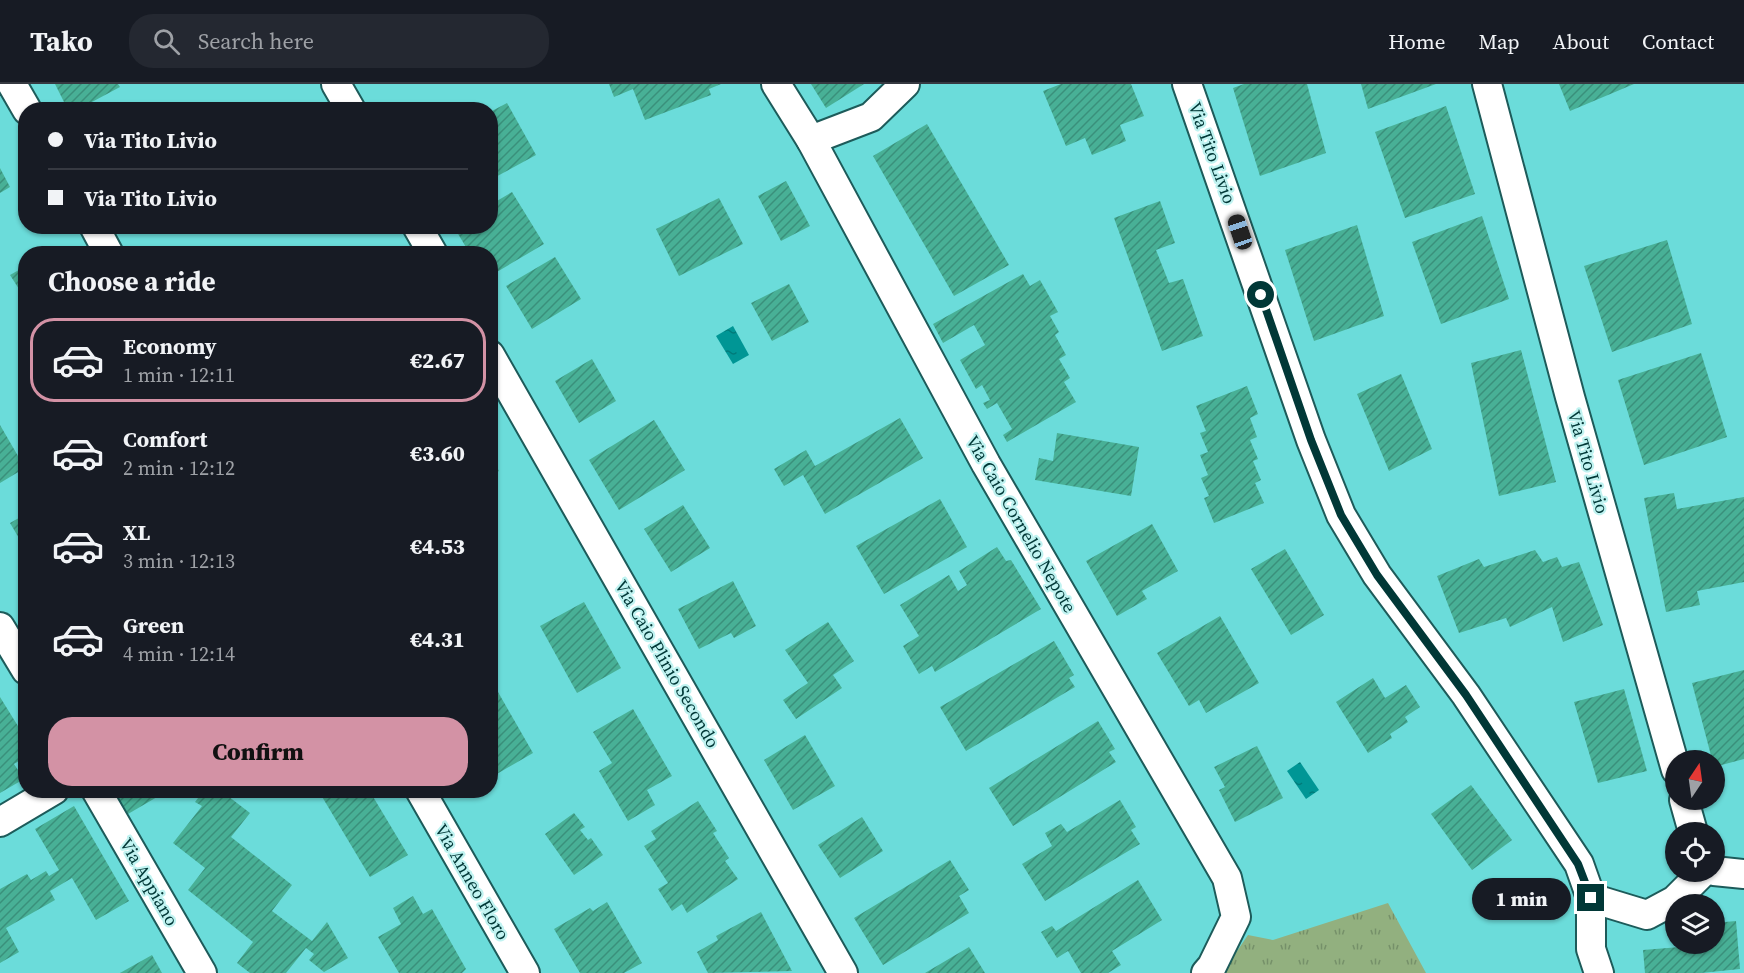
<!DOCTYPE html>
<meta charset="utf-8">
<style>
body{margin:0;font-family:"Source Serif 4",serif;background:#242831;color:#f1f3f6;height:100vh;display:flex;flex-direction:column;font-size:22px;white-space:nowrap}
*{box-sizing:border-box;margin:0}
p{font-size:20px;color:#9ea1a6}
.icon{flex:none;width:33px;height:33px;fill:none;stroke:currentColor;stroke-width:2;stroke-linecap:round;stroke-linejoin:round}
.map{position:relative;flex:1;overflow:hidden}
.drawer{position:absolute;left:18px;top:162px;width:480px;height:552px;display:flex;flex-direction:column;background:#171b24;border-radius:24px;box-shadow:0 2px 4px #0004}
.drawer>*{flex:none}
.banner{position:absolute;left:18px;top:18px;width:480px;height:132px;border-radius:24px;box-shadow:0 2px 4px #0004;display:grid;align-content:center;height:132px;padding:0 30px;background:#171b24}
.needle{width:39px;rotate:13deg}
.controls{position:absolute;left:1665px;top:666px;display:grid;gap:12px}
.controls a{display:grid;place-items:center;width:60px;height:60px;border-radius:50%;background:#171b24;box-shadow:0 2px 4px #0004;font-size:30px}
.end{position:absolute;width:27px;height:27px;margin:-14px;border:8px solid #013837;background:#fff;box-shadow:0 0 0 3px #fff}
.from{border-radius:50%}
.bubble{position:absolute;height:42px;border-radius:21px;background:#171b24;box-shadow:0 2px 4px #0004;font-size:20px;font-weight:800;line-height:42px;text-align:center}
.car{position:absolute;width:18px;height:36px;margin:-18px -9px;border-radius:8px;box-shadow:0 0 4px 2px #0007;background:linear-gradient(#222 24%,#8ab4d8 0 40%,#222 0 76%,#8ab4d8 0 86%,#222 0)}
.banner b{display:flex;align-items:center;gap:21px;height:57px;font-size:22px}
.banner b+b{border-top:2px solid #363941}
.banner i{width:15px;height:15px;background:#f1f3f6}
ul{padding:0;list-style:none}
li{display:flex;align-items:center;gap:18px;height:84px;margin:0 12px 9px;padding:0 18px;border:3px solid transparent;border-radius:24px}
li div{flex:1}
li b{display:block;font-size:22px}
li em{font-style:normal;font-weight:800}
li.active{border-color:#d392a5}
li>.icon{width:54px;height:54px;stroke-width:1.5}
h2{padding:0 30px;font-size:27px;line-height:72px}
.action{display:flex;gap:12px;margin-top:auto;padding:12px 30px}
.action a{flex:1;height:69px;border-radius:24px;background:#d392a5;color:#111;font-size:24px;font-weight:800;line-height:69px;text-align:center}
header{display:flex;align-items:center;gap:36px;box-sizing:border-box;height:84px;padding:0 30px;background:#171b24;border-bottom:2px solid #363941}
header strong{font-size:28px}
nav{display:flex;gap:33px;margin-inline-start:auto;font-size:21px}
.search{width:420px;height:54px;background:#242831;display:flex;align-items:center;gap:15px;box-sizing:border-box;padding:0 21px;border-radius:24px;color:#9ea1a6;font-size:22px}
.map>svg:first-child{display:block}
</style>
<header>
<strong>Tako</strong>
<div class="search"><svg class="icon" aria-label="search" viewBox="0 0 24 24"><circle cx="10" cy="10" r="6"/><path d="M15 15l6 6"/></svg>Search here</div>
<nav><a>Home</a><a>Map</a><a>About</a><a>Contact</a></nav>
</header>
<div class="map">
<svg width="1744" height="889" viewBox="0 0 1744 889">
<defs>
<pattern id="grass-tufts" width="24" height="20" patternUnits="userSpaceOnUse" patternTransform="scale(1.5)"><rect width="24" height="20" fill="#92b07f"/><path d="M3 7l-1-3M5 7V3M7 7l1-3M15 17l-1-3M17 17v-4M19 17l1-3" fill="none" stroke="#759069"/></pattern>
<pattern id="water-ripples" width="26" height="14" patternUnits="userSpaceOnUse" patternTransform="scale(1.5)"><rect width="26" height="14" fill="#009695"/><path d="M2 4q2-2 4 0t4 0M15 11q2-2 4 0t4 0" fill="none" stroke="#007b7a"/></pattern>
<pattern id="building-hatch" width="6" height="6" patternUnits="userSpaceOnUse" patternTransform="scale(1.5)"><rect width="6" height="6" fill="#48b096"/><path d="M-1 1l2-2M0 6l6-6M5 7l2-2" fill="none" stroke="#3a907b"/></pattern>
</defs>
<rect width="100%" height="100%" fill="#6bdcda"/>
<polygon fill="url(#grass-tufts)" points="1388,819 1426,889 1222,889 1248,851 1273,856"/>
<g fill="url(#water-ripples)">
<polygon points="733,242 749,271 733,280 716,252"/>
<polygon points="1300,678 1319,706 1306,715 1287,687"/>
</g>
<g fill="url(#building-hatch)">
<polygon points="55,0 118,0 120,3 77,26 68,26"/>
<polygon points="609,0 721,0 709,5 711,11 645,36 633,5 614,13"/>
<polygon points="811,0 864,0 826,24"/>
<polygon points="1061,0 1131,0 1144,32 1120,41 1126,57 1092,71 1085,54 1066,62 1043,7"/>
<polygon points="1244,0 1307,0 1326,69 1260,92 1233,4"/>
<polygon points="1361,0 1436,0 1368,25"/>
<polygon points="1559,0 1634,0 1570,27"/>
<polygon points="507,19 536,71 490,96 490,28"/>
<polygon points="1446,22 1475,110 1405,134 1375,48"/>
<polygon points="927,40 1009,181 954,212 873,72"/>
<polygon points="0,84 10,103 0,109"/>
<polygon points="786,97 810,142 781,157 758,112"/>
<polygon points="512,108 544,160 490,192 490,170 470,170 454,143 490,142 490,121"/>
<polygon points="719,114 743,160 679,192 656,145"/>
<polygon points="1160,117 1175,159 1156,166 1169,199 1183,195 1203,252 1162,267 1114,134"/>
<polygon points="1482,132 1509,215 1441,240 1412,158"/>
<polygon points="1357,141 1384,232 1314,257 1285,166"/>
<polygon points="1667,156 1692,240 1612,268 1584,182"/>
<polygon points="555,173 581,215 532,245 506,202"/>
<polygon points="26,182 26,216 10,191"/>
<polygon points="1023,190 1030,202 1040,196 1058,228 1050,232 1059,248 1055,251 1066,271 1059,275 1070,294 1064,298 1076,318 1007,358 1003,351 1012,345 997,319 987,325 983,319 990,316 982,301 976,305 960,276 985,261 974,241 943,259 933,240"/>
<polygon points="789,200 809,238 772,257 751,219"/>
<polygon points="1521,266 1556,398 1499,412 1471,279"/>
<polygon points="1701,269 1727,353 1644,381 1618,296"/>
<polygon points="592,275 616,317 579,339 555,297"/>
<polygon points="1401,290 1432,365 1389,387 1357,310"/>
<polygon points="1247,302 1258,330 1250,334 1257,353 1250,356 1258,375 1253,377 1261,396 1255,399 1264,419 1214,439 1204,414 1209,412 1201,394 1208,391 1200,371 1208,368 1200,349 1206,347 1196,322"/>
<polygon points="900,334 923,374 825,430 803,391 784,402 774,385 806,366 815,382"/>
<polygon points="654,336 685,386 619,426 589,376"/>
<polygon points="0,341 25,384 0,399"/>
<polygon points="1057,349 1139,363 1131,412 1035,396 1039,374 1053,377"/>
<polygon points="490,371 499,387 490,392"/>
<polygon points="1674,409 1677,425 1744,413 1744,498 1697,507 1700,521 1666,528 1644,414"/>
<polygon points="940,415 967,463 884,510 856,462"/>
<polygon points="683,421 710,464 671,488 644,445"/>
<polygon points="26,430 26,466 10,439"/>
<polygon points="1152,440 1178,487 1142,507 1147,515 1117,532 1086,477"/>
<polygon points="997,463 1006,477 1011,476 1041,525 935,588 932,582 919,590 903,562 919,552 900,521 949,491 958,507 967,501 959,487"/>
<polygon points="1285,465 1324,531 1291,551 1251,485"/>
<polygon points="1535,466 1543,478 1557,473 1562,483 1579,478 1603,541 1563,558 1552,523 1510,543 1506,534 1459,549 1437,492 1479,475 1484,483"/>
<polygon points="733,497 756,542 734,554 731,549 699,565 678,525"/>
<polygon points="584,518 621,584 577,609 540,542"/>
<polygon points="1220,532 1259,599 1206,629 1199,616 1189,622 1157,569"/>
<polygon points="828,538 854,577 833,591 842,604 796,635 783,616 808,599 785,566"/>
<polygon points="1054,557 1074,591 1069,594 1075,603 966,667 940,623"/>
<polygon points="1744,586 1744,675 1714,683 1692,599"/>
<polygon points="1373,594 1385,614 1406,601 1420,623 1405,633 1408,638 1390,650 1392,654 1368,669 1336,618"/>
<polygon points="1624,605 1647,687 1598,699 1574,618"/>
<polygon points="498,608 533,669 490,694 490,613"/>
<polygon points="0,613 26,655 26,666 23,667 26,673 14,680 24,695 0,709"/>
<polygon points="633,625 672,692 647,706 655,721 628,737 599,687 612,679 593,648"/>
<polygon points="1098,637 1115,665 1109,668 1116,678 1013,742 989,704"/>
<polygon points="805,651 835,702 793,726 764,676"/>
<polygon points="1257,662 1283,714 1235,738 1219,706 1225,703 1214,683"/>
<polygon points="1471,701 1512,756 1472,786 1431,730"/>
<polygon points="113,706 169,706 128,730"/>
<polygon points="204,706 220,706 250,729 231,753 292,801 272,827 312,857 327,838 348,874 324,888 309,876 314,870 306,864 286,889 250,889 237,879 253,858 188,806 205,784 173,759 202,722 195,718"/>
<polygon points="318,706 369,706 408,771 370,793"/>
<polygon points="1120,716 1136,743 1131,746 1140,760 1045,817 1022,780 1052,762 1045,749 1061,740 1067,748"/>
<polygon points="698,717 717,747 713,749 729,774 725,777 738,795 687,829 682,820 672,827 658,805 668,799 644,762 656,755 651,747"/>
<polygon points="74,722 129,817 96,836 72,794 50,807 55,816 6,844 19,868 0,879 0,805 27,790 31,796 46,787 49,792 59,786 35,745"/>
<polygon points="574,729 585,743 580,746 588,756 591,754 603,771 574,791 545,750"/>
<polygon points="862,733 883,767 840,794 818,761"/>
<polygon points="950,776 969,806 959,812 969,829 883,881 854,834"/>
<polygon points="1138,796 1162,836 1112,867 1121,881 1108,889 1081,889 1068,867 1057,874 1041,848 1052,842 1056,847"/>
<polygon points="413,812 423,830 432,825 466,885 462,889 399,889 378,853 401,840 393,824"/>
<polygon points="607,818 642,879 624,889 580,889 554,845 590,824 593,827"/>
<polygon points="761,828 792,887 708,889 697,868 718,856 716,852"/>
<polygon points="1736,837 1740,885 1701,889 1645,889 1643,866 1692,862 1692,860 1714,860 1714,839"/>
<polygon points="969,863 985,889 925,889"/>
<polygon points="152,871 162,889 120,889"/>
</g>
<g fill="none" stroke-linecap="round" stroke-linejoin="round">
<defs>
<g id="minor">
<polyline points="12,0 27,26"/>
<polyline points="336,0 351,26"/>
<polyline points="776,0 811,56 986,380 1227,794 1236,833 1212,882 1206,889"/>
<polyline points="1187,0 1311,356 1341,431 1377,491 1466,611 1579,780 1591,814 1647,831 1675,816 1703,788"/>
<polyline points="1487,0 1570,313 1676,686"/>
<polyline points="811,56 871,33 905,0"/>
<polyline points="94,142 109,170"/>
<polyline points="417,142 433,170"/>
<polyline points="490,271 843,889"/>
<polyline points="0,543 26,586"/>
<polyline points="96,706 202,889"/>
<polyline points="420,706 525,889"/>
<polyline points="1684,716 1693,748"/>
<polyline points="0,738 54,706"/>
<polyline points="1714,787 1744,790"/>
<polyline points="1591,814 1591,865 1599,889"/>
</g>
</defs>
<use href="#minor" stroke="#1d5b5a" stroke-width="32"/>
<use href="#minor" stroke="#fff" stroke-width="28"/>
</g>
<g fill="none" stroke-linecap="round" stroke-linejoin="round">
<polyline stroke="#013837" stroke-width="8" points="1261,211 1311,356 1341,431 1377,491 1466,611 1578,780 1591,814"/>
</g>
<g text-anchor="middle" stroke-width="4.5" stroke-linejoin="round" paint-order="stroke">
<g font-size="18" fill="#013837" stroke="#c0f3f1">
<text transform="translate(1212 69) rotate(70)" y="6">Via Tito Livio</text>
<text transform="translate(1588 378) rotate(74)" y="6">Via Tito Livio</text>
<text transform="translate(1021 440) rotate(60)" y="6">Via Caio Cornelio Nepote</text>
<text transform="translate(667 580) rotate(60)" y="6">Via Caio Plinio Secondo</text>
<text transform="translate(149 798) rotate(60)" y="6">Via Appiano</text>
<text transform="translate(472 798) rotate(60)" y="6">Via Anneo Floro</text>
</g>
</g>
</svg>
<div class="controls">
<a><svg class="needle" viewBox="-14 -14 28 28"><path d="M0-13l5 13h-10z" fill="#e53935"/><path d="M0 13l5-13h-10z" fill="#9ea1a6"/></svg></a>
<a><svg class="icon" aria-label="locate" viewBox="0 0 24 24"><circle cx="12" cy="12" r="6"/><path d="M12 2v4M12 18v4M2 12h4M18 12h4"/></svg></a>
<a><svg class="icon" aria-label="layers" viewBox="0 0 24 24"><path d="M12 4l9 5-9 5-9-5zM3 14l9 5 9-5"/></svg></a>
</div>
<i class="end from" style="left:1261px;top:211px"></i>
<i class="end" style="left:1591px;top:814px"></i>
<div class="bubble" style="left:1472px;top:794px;width:99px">1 min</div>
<i class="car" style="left:1240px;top:148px;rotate:341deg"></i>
<div class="banner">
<b><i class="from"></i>Via Tito Livio</b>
<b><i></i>Via Tito Livio</b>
</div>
<section class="drawer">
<h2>Choose a ride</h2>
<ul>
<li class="active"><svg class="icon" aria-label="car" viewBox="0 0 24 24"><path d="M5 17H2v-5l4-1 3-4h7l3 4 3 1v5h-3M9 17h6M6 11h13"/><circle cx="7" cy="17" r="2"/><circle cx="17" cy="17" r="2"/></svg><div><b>Economy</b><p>1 min · 12:11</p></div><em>€2.67</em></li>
<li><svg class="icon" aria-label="car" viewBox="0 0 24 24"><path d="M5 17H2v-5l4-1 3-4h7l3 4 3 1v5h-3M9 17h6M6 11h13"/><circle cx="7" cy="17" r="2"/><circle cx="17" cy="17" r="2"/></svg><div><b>Comfort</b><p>2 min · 12:12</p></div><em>€3.60</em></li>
<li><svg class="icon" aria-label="car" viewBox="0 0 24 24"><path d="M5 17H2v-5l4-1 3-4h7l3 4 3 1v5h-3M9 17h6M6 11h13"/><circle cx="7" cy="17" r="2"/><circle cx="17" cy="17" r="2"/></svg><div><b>XL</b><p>3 min · 12:13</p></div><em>€4.53</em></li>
<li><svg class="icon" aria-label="car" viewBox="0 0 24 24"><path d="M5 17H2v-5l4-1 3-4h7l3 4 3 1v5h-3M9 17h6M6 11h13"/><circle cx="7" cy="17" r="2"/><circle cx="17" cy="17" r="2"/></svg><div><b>Green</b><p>4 min · 12:14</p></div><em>€4.31</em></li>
</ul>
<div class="action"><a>Confirm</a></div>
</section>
</div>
